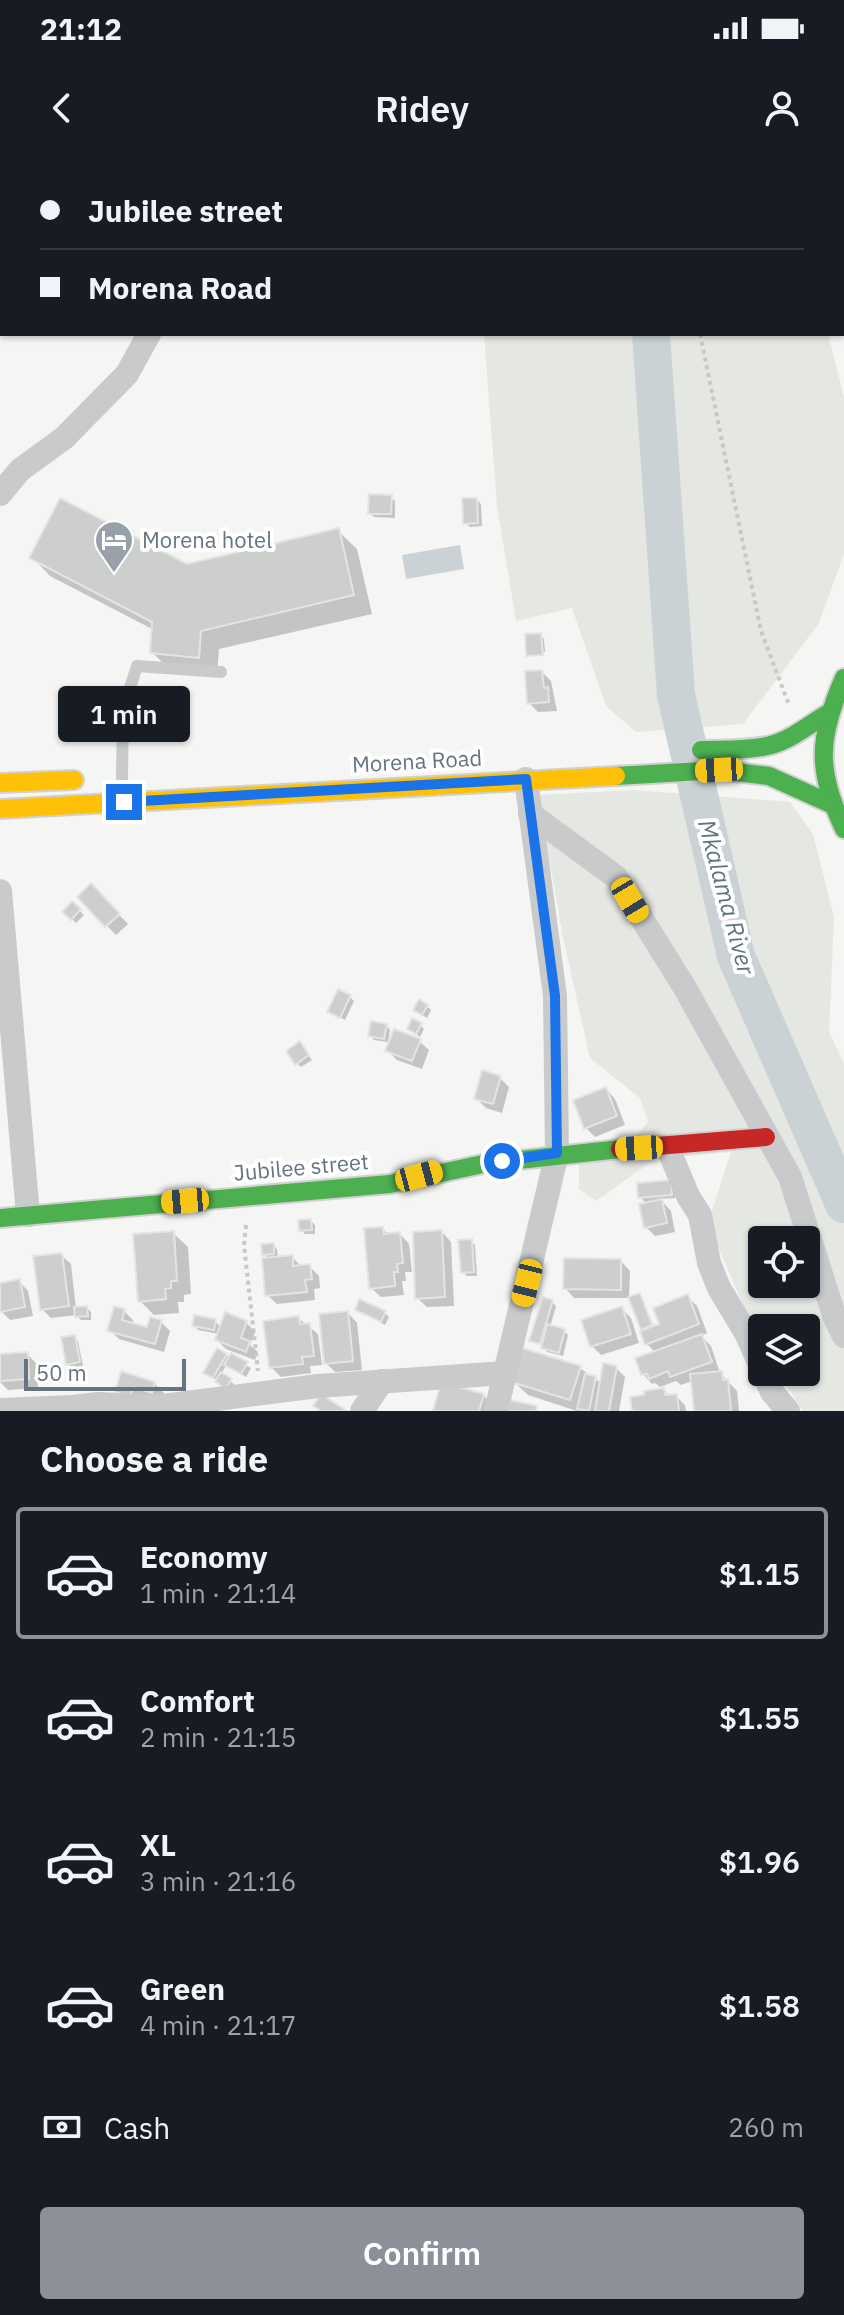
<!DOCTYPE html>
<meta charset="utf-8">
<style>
body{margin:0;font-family:"IBM Plex Sans",sans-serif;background:#20242c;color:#f1f3f6;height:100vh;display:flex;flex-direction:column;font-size:30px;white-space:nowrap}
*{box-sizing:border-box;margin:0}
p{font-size:26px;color:#9ea1a6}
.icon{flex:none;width:44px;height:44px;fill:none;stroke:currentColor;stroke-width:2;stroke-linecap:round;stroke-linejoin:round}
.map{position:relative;height:1251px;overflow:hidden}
.drawer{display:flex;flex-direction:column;background:#171b24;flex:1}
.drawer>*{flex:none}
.guide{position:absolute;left:0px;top:0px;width:844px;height:176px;box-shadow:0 2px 6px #0004;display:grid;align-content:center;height:176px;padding:0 40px;background:#171b24}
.controls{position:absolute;left:748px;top:1066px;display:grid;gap:16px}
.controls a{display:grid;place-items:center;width:72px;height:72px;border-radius:8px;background:#171b24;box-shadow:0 2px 6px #0004;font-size:40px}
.scale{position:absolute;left:24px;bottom:20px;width:162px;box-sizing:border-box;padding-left:8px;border:4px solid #667482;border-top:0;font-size:22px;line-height:28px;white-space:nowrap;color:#667482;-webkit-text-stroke:6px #fff;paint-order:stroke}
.end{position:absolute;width:36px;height:36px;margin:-18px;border:10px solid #1a73e8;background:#fff;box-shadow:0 0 0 4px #fff}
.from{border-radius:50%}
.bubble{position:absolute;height:56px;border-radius:8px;background:#171b24;box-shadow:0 2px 6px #0004;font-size:26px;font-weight:600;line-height:56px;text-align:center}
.car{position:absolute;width:24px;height:48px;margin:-24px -12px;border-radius:10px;box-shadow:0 0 6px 2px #0007;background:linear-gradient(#f5c518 24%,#345 0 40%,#f5c518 0 76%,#345 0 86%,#f5c518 0)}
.guide b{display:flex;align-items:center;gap:28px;height:76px;font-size:30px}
.guide b+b{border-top:2px solid #363941}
.guide i{width:20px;height:20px;background:#f1f3f6}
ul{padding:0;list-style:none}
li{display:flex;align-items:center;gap:24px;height:132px;margin:0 16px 12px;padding:0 24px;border:4px solid transparent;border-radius:8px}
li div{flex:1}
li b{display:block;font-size:30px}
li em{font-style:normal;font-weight:600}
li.on{border-color:#8c9099}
li>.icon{width:72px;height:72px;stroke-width:1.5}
h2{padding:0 40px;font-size:36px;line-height:96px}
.pay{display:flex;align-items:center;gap:20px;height:88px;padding:0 40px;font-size:30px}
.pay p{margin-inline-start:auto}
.button{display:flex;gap:16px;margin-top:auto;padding:16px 40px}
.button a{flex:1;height:92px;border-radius:8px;background:#8c9099;color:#fff;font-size:32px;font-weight:600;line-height:92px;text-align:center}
.status{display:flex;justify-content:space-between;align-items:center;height:56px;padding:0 40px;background:#171b24;direction:ltr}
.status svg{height:22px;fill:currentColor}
header{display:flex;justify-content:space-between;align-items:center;height:104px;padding:0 40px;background:#171b24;font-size:36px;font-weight:600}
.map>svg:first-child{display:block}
</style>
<div class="status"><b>21:12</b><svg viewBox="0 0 49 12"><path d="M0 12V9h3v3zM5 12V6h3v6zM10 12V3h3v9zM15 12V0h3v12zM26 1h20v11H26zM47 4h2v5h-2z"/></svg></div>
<header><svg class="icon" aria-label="back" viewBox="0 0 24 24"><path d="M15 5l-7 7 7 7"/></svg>Ridey<svg class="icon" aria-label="person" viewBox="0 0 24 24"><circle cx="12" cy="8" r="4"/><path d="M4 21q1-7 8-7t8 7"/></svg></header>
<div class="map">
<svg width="844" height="1251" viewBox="0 0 844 1251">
<rect width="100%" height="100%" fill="#f5f5f3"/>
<g fill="#e4e7e2" fill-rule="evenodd">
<polygon points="471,0 778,0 779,2 471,2"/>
<polygon points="484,174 828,174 844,237 844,394 819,463 743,564 636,572 606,546 572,448 516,461 497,346"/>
<path d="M633,630L790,642L813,674L834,757L829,873L844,903V1251H803L778,1212H806V1168H762V1187L760,1184L708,1063L731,992L655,999L596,1041L579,1029V991L625,989L648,962L640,938L590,898L563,777L538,635ZM762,1080H806V1124H762Z"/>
</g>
<polygon fill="#cbd2d5" points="460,385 464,409 406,419 402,395"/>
<g fill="#0003">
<polygon points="0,0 40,0 0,4"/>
<polygon points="391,337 395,341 395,358 374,357 370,353"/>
<polygon points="477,340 481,344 482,366 470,367 465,363"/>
<polygon points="338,371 357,389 372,454 219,489 217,515 171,511 152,492 154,470 50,416 32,397 186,406"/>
<polygon points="540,475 544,479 545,492 530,494 530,496 528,495"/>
<polygon points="542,512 551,521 557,551 538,552 529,543"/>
<polygon points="145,539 149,543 149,550 142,550 138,546"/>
<polygon points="95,540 99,545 100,552 91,552 87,548"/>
<polygon points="91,726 128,764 116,775 79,737"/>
<polygon points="72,744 84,755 76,763 65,752"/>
<polygon points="350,837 354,841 345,860 330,851"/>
<polygon points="427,846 431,850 427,858 415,850"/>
<polygon points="386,865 390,870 388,882 374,880 370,875"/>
<polygon points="420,865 424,869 420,877 409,868"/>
<polygon points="419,881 429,890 422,909 397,900 388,891"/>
<polygon points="303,888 312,900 301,907 297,903"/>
<polygon points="500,918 509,927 502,953 486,948 476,938"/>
<polygon points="606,929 615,939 625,965 595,977 586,968"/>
<polygon points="674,1026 675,1038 660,1039 671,1051 675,1072 655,1076 646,1067 647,1044 640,1037"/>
<polygon points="311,1061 315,1065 315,1074 305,1074 301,1070"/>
<polygon points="383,1069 389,1075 400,1074 409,1084 412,1112 405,1112 406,1121 402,1121 404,1135 381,1137 371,1128"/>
<polygon points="442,1072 451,1082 454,1146 427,1147 417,1138"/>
<polygon points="173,1073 188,1087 191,1134 184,1135 184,1142 178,1142 179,1153 154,1155 140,1141"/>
<polygon points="471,1081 475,1085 477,1116 467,1116 463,1112"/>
<polygon points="273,1085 277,1089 278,1099 292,1097 302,1107 309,1106 319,1116 320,1128 314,1129 315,1140 277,1144 267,1135 269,1100 264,1094"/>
<polygon points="61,1095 71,1104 76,1149 87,1148 91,1152 91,1160 81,1160 76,1155 51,1158 42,1149"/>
<polygon points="621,1101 630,1111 629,1138 574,1138 565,1128"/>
<polygon points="19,1121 28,1131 33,1156 10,1160 1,1151 0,1125"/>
<polygon points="639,1135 655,1168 661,1165 688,1137 697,1146 707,1173 701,1176 711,1186 720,1213 737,1231 739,1251 697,1251 692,1221 681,1225 676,1221 660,1227 655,1223 652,1224 643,1214 656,1193 647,1184"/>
<polygon points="552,1142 556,1146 550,1167 564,1171 568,1175 563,1196 547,1192 543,1186 532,1180"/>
<polygon points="357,1149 385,1153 389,1157 385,1165"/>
<polygon points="622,1149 631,1158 639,1183 601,1195 592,1186"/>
<polygon points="124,1151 133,1160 132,1165 149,1170 161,1162 170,1171 164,1192 119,1179 110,1170"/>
<polygon points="348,1153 357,1163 362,1210 335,1212 324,1201"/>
<polygon points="298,1158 318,1174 322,1205 310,1206 311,1213 281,1217 271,1207"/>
<polygon points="215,1161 221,1168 246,1162 255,1172 250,1185 258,1192 255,1200 226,1189 217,1180 219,1174 198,1170 194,1165"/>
<polygon points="74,1177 78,1181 83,1206 73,1208 68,1204"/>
<polygon points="27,1194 36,1203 38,1228 8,1230 0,1222 0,1196"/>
<polygon points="226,1195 251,1208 246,1217 227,1204 221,1214 235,1225 230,1231 206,1212"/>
<polygon points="580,1208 602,1224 616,1208 625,1217 619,1251 577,1251 528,1235 513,1221"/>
<polygon points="122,1214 154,1223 164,1233 161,1241 127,1241"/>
<polygon points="664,1230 670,1237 676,1236 685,1245 686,1251 634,1251"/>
<polygon points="483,1235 492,1245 490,1251 435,1251"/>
</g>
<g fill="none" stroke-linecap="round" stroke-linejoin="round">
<g stroke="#cbd2d5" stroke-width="38">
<polyline points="635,0 635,2"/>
<polyline points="651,174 676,535 736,796 844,1044"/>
</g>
</g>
<g fill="#cdcece" stroke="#e4e4e3" stroke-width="2">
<polygon points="369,334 392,335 391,354 368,354"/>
<polygon points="60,338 187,404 339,368 354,435 201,471 199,498 150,493 152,462 29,398"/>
<polygon points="462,338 477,338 478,363 463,364"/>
<polygon points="541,473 543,495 526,496 525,474"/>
<polygon points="542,510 544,528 548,527 549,542 527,544 525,511"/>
<polygon points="146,536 146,546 136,547 135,537"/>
<polygon points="96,538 96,549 85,549 84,539"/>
<polygon points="91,723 120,754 105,767 77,737"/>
<polygon points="72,741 81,749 71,760 62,752"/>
<polygon points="338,829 351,835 340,858 327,852"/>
<polygon points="419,839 428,845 422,855 413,850"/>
<polygon points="412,858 422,863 416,874 407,869"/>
<polygon points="371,861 387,864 384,879 368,876"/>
<polygon points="394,869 421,879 412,901 385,891"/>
<polygon points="300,881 309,895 295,905 286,891"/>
<polygon points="482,910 501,916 493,944 474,939"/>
<polygon points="606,927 617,956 584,969 573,940"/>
<polygon points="671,1020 672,1035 638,1038 637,1023"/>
<polygon points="662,1039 667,1063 644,1068 639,1044"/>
<polygon points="311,1059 312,1070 299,1071 298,1060"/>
<polygon points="383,1067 384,1074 400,1072 403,1103 397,1104 398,1112 394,1112 395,1126 369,1129 364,1068"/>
<polygon points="442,1070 445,1137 415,1139 413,1072"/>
<polygon points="174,1071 177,1121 171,1121 171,1128 165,1129 166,1139 138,1142 133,1074"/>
<polygon points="472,1079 474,1112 461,1113 458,1080"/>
<polygon points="274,1083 274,1094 262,1095 261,1084"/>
<polygon points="62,1093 69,1146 40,1150 33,1096"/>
<polygon points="293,1095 293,1106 310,1104 312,1119 305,1120 307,1132 265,1136 262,1098"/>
<polygon points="564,1098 621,1099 621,1130 563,1129"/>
<polygon points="20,1119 25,1147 0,1152 0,1123"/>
<polygon points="640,1133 652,1165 641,1170 628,1137"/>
<polygon points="688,1134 699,1164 645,1185 640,1171 659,1164 653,1148"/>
<polygon points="543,1137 553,1140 540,1184 529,1181"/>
<polygon points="359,1139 386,1151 381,1162 355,1150"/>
<polygon points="87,1146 88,1156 75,1157 74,1147"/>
<polygon points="114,1146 125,1149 122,1160 147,1167 150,1157 162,1160 155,1184 107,1171"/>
<polygon points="622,1146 631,1174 590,1187 581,1160"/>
<polygon points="348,1151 353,1201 324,1204 319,1154"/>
<polygon points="225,1152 247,1161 241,1178 250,1181 246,1192 215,1180"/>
<polygon points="194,1155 216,1159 214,1170 192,1166"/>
<polygon points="299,1156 300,1164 310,1163 314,1196 302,1197 303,1204 269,1208 263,1161"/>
<polygon points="547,1164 565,1169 559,1193 541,1188"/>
<polygon points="702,1174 712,1202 670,1217 668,1211 649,1219 647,1214 641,1215 635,1198"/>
<polygon points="75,1175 80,1202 66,1205 61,1177"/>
<polygon points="217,1188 227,1194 213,1218 203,1213"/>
<polygon points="522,1188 581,1206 570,1240 511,1222"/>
<polygon points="28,1192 29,1219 0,1221 0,1194"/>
<polygon points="231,1193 248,1202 241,1214 224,1205"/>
<polygon points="603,1203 617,1206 609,1251 595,1251"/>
<polygon points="121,1211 155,1222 152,1233 133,1227 130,1237 115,1232"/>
<polygon points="722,1211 723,1220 728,1219 731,1251 694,1251 690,1214"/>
<polygon points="221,1212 232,1219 225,1229 215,1221"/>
<polygon points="585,1214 596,1216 589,1251 577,1249"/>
<polygon points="441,1222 484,1234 479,1251 433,1251"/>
<polygon points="664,1228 665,1235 677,1234 679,1251 632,1251 630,1237 644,1235 644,1231"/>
<polygon points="321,1234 347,1251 321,1251 313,1246"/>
<polygon points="510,1240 537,1246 536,1251 507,1251"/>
</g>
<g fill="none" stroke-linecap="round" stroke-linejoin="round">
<defs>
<g id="fast">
<polyline points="801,0 801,2"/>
<path d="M844,518C818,577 816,610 844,669"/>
<path d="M701,590C724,589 749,591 771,585C792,579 809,565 827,554"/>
<polyline points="616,616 719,610 769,616 831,644"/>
<polyline points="0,1058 390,1024 483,1004 620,989"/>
</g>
<g id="slow">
<polyline points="842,135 844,142"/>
<polyline points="0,623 74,620"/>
<polyline points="0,649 616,616"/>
</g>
<polyline id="jam" points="620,989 766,977"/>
</defs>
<use href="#fast" stroke="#d1d1d1" stroke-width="22"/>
<use href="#slow" stroke="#d1d1d1" stroke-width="22"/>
<use href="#jam" stroke="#d1d1d1" stroke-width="22"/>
<g stroke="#c7c8c8" stroke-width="4" stroke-dasharray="4 4" stroke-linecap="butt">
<polyline points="706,2 707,0"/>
<polyline points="700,174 761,471 789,545"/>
<polyline points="246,1065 244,1085 258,1211"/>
</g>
<polyline stroke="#c9cacb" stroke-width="12" points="122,618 123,550 137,506 221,512"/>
<g stroke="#c9cacb" stroke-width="24">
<polyline points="174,0 174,2"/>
<polyline points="0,334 20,310 64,278 127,214 149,174"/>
<polyline points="530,654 616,717 685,828 790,1017 835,1158 844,1176"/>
<polyline points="0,731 28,1055"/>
<polyline points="667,986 688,1036 700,1055 709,1103 719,1128 746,1173 762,1209"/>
<polyline points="763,1212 772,1232 788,1251"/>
<polyline points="0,1250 73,1247"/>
<polyline points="73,1251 73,1247 98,1244 155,1247 318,1226 505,1213"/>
<polyline points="362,1251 382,1221"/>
<polyline points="496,1251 557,993 555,836 526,619"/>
</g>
<use href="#fast" stroke="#4caf50" stroke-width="18"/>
<use href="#slow" stroke="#ffc107" stroke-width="18"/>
<use href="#jam" stroke="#c62828" stroke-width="18"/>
</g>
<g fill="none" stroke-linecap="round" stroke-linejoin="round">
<polyline stroke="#1a73e8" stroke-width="10" points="124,642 526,619 555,836 557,993 502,1001"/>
</g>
<defs>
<symbol id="hotel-pin" viewBox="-11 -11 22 30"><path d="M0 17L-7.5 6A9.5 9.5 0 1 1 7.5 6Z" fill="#98a1aa" stroke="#fff"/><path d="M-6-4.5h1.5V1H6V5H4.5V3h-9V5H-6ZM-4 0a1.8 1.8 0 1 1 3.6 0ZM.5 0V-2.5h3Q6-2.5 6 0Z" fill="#fff"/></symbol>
</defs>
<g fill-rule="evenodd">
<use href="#hotel-pin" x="92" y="358" width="44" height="60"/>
</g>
<g text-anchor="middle" stroke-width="8" stroke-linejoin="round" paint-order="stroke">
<g font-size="22" fill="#667482" stroke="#fff" text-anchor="start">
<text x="142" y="388">Morena hotel</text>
</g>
<g font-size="22" fill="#667482" stroke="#fff">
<text transform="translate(417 601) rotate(-3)" y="8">Morena Road</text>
<text transform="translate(301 1007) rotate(-5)" y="8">Jubilee street</text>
</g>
<g font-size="24" font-style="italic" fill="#61757f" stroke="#fff">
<text transform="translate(726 737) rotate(75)" y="8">Mkalama River</text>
</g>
</g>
</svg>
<div class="controls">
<a><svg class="icon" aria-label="locate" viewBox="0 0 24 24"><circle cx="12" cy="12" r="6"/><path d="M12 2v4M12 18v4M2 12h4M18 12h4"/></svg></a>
<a><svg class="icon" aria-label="layers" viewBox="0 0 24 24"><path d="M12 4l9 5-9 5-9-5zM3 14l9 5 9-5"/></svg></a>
</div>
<div class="scale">50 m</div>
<i class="end from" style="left:502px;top:1001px"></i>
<i class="end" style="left:124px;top:642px"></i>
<div class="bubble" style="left:58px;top:526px;width:132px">1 min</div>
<i class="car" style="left:719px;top:610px;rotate:267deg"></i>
<i class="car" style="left:630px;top:740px;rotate:149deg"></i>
<i class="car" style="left:639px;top:988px;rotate:267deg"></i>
<i class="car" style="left:419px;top:1016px;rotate:75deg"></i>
<i class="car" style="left:185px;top:1041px;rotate:265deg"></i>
<i class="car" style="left:527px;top:1123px;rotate:194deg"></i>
<div class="guide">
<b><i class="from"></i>Jubilee street</b>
<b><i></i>Morena Road</b>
</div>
</div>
<section class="drawer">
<h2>Choose a ride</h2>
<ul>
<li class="on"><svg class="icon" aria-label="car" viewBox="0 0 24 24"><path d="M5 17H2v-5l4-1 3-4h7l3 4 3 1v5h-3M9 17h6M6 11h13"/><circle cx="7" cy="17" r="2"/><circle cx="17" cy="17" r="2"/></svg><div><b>Economy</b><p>1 min · 21:14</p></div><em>$1.15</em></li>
<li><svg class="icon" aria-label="car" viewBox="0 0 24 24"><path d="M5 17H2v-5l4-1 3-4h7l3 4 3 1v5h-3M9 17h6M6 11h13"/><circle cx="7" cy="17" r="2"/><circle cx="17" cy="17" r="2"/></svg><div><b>Comfort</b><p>2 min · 21:15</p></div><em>$1.55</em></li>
<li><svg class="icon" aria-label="car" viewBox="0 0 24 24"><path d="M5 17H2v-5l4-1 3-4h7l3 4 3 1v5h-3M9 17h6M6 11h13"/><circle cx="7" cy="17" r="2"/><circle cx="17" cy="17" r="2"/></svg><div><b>XL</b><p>3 min · 21:16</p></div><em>$1.96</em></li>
<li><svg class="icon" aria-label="car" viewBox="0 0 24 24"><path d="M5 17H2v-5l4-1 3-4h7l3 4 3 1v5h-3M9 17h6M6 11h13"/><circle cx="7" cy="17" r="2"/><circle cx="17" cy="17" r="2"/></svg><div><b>Green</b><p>4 min · 21:17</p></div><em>$1.58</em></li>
</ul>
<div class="pay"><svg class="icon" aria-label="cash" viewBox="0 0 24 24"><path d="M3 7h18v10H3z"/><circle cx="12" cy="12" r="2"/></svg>Cash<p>260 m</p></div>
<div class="button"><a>Confirm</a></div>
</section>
